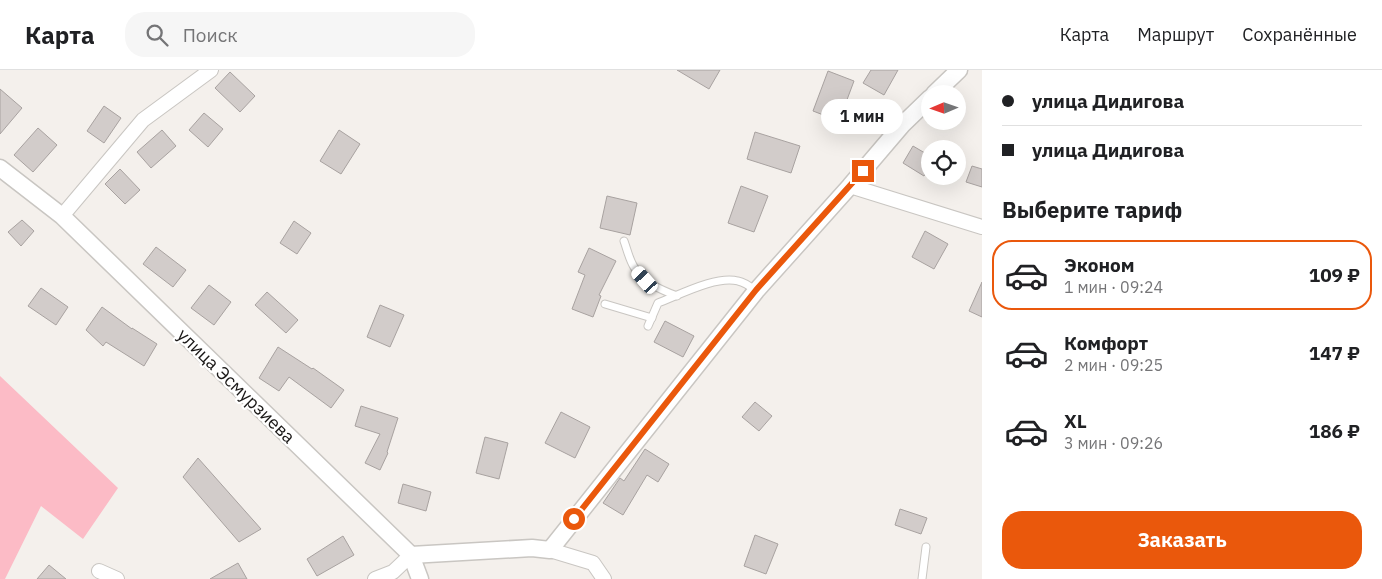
<!DOCTYPE html>
<html lang="ru">
<meta charset="utf-8">
<style>
body{margin:0;font-family:"IBM Plex Sans",sans-serif;background:#f6f6f6;color:#202124;height:100vh;display:flex;flex-direction:column;font-size:19px;white-space:nowrap}
*{box-sizing:border-box;margin:0}
p{font-size:16px;color:#757577}
.icon{flex:none;width:28px;height:28px;fill:none;stroke:currentColor;stroke-width:2;stroke-linecap:round;stroke-linejoin:round}
.map{position:relative;flex:1;overflow:hidden}
.drawer{display:flex;flex-direction:column;background:#fff;width:400px}
.drawer>*{flex:none}
.banner{display:grid;align-content:center;height:110px;padding:0 20px;background:#fff}
.needle{width:32px;rotate:268deg}
.tools{position:absolute;left:921px;top:15px;display:grid;gap:10px}
.tools a{display:grid;place-items:center;width:45px;height:45px;border-radius:50%;background:#fff;box-shadow:0 5px 20px #0002;font-size:25px}
.end{position:absolute;width:22px;height:22px;margin:-11px;border:6px solid #ea580c;background:#fff;box-shadow:0 0 0 2px #fff}
.from{border-radius:50%}
.bubble{position:absolute;height:35px;border-radius:18px;background:#fff;box-shadow:0 5px 20px #0002;font-size:16px;font-weight:800;line-height:35px;text-align:center}
.car{position:absolute;width:15px;height:30px;margin:-15px -8px;border-radius:6px;box-shadow:0 0 4px 1px #0007;background:linear-gradient(#fff 24%,#345 0 40%,#fff 0 76%,#345 0 86%,#fff 0)}
.banner b{display:flex;align-items:center;gap:18px;height:48px;font-size:19px}
.banner b+b{border-top:1px solid #e0e0e0}
.banner i{width:12px;height:12px;background:#202124}
ul{padding:0;list-style:none}
li{display:flex;align-items:center;gap:15px;height:70px;margin:0 10px 8px;padding:0 10px;border:2px solid transparent;border-radius:20px}
li div{flex:1}
li b{display:block;font-size:19px}
li em{font-style:normal;font-weight:800}
li.on{border-color:#ea580c}
li>.icon{width:45px;height:45px;stroke-width:1.5}
h2{padding:0 20px;font-size:22px;line-height:60px}
.primary-button{display:flex;gap:10px;margin-top:auto;padding:10px 20px}
.primary-button a{flex:1;height:58px;border-radius:20px;background:#ea580c;color:#fff;font-size:20px;font-weight:800;line-height:58px;text-align:center}
header{display:flex;align-items:center;gap:30px;box-sizing:border-box;height:70px;padding:0 25px;background:#fff;border-bottom:1px solid #e0e0e0}
header strong{font-size:24px}
nav{display:flex;gap:28px;margin-inline-start:auto;font-size:18px}
.search{width:350px;height:45px;background:#f6f6f6;display:flex;align-items:center;gap:12px;box-sizing:border-box;padding:0 18px;border-radius:20px;color:#757577;font-size:19px}
main{display:flex;flex:1;min-height:0}
.map>svg:first-child{display:block}
</style>
<header>
<strong>Карта</strong>
<div class="search"><svg class="icon" aria-label="search" viewBox="0 0 24 24"><circle cx="10" cy="10" r="6"/><path d="M15 15l6 6"/></svg>Поиск</div>
<nav><a>Карта</a><a>Маршрут</a><a>Сохранённые</a></nav>
</header>
<main>
<div class="map">
<svg width="982" height="509" viewBox="0 0 982 509">
<rect width="100%" height="100%" fill="#f4f0ec"/>
<polygon fill="#fcbbc6" points="0,306 118,418 83,469 41,436 5,509 0,509"/>
<g fill="#d2ccca" stroke="#a8a2a0">
<polygon points="677,0 720,0 709,19"/>
<polygon points="871,0 898,0 884,25 863,13"/>
<polygon points="828,1 854,11 839,51 813,41"/>
<polygon points="230,2 255,26 240,42 215,18"/>
<polygon points="0,19 22,38 0,64"/>
<polygon points="104,36 121,48 104,73 87,61"/>
<polygon points="204,43 223,59 208,77 189,60"/>
<polygon points="38,58 57,75 33,102 14,85"/>
<polygon points="162,60 176,76 151,98 137,82"/>
<polygon points="339,60 360,74 341,104 320,91"/>
<polygon points="755,62 800,76 791,103 747,89"/>
<polygon points="913,76 930,86 930,96 924,106 903,93"/>
<polygon points="972,96 982,99 982,117 966,112"/>
<polygon points="120,99 140,120 125,134 105,114"/>
<polygon points="741,116 768,126 754,162 728,153"/>
<polygon points="607,126 637,133 630,165 600,158"/>
<polygon points="22,150 34,161 21,176 8,162"/>
<polygon points="294,151 311,163 297,184 280,173"/>
<polygon points="925,161 948,174 934,199 912,187"/>
<polygon points="156,177 186,200 173,217 143,194"/>
<polygon points="589,178 616,191 599,225 601,226 593,247 572,239 585,205 578,202"/>
<polygon points="982,212 982,247 969,241"/>
<polygon points="209,215 231,232 214,255 191,238"/>
<polygon points="41,218 68,237 56,255 28,236"/>
<polygon points="267,222 298,250 286,263 255,235"/>
<polygon points="380,235 404,245 390,277 367,267"/>
<polygon points="102,237 132,259 132,258 157,274 144,296 106,272 103,276 86,260"/>
<polygon points="665,251 694,266 683,287 654,272"/>
<polygon points="278,277 312,299 313,298 344,320 331,338 289,307 279,321 259,308"/>
<polygon points="755,332 772,346 759,361 742,347"/>
<polygon points="361,336 398,348 387,382 388,383 380,400 365,393 380,364 355,356"/>
<polygon points="561,342 590,357 575,388 545,373"/>
<polygon points="485,367 508,373 499,409 476,403"/>
<polygon points="645,379 669,394 658,412 647,405 623,445 603,433 620,408 624,411"/>
<polygon points="198,388 261,459 239,472 183,407"/>
<polygon points="403,414 431,422 426,441 398,433"/>
<polygon points="900,439 927,448 921,464 895,455"/>
<polygon points="755,465 778,474 766,504 744,496"/>
<polygon points="343,466 354,485 317,506 307,489"/>
<polygon points="238,493 247,509 210,509"/>
<polygon points="49,495 66,509 37,509"/>
</g>
<g fill="none" stroke-linecap="round" stroke-linejoin="round">
<defs>
<g id="service">
<path d="M624,171C627,179 629,189 634,197C643,212 661,220 677,226"/>
<polyline points="605,234 652,248"/>
<path d="M648,256L658,233C679,225 717,205 738,211C744,212 751,217 756,221"/>
<polyline points="922,509 926,477"/>
</g>
<g id="minor">
<polyline points="850,116 982,157"/>
<polyline points="62,146 143,50 211,0"/>
<polyline points="550,480 593,493 604,509"/>
<polyline points="99,501 117,509"/>
<polyline points="375,509 393,502 411,485"/>
</g>
<g id="tertiary">
<polyline points="934,24 959,0"/>
<polyline points="0,98 62,146 411,485 420,509"/>
<polyline points="411,485 532,478 550,480 756,221 850,116 902,55 930,28"/>
</g>
</defs>
<use href="#service" stroke="#c9c6c2" stroke-width="9"/>
<use href="#minor" stroke="#c9c6c2" stroke-width="16"/>
<use href="#tertiary" stroke="#c9c6c2" stroke-width="19"/>
<use href="#service" stroke="#fff" stroke-width="7"/>
<use href="#minor" stroke="#fff" stroke-width="14"/>
<use href="#tertiary" stroke="#fff" stroke-width="16"/>
</g>
<g fill="none" stroke-linecap="round" stroke-linejoin="round">
<polyline stroke="#ea580c" stroke-width="6" points="574,449 756,220 863,101"/>
</g>
<g text-anchor="middle" stroke-width="4.5" stroke-linejoin="round" paint-order="stroke">
<g font-size="18" fill="#191716" stroke="#fff">
<text transform="translate(236 316) rotate(44)" y="6">улица Эсмурзиева</text>
</g>
</g>
</svg>
<div class="tools">
<a><svg class="needle" viewBox="-14 -14 28 28"><path d="M0-13l5 13h-10z" fill="#e53935"/><path d="M0 13l5-13h-10z" fill="#757577"/></svg></a>
<a><svg class="icon" aria-label="locate" viewBox="0 0 24 24"><circle cx="12" cy="12" r="6"/><path d="M12 2v4M12 18v4M2 12h4M18 12h4"/></svg></a>
</div>
<i class="end from" style="left:574px;top:449px"></i>
<i class="end" style="left:863px;top:101px"></i>
<div class="bubble" style="left:821px;top:29px;width:82px">1 мин</div>
<i class="car" style="left:645px;top:210px;rotate:318deg"></i>
</div>
<section class="drawer">
<div class="banner">
<b><i class="from"></i>улица Дидигова</b>
<b><i></i>улица Дидигова</b>
</div>
<h2>Выберите тариф</h2>
<ul>
<li class="on"><svg class="icon" aria-label="car" viewBox="0 0 24 24"><path d="M5 17H2v-5l4-1 3-4h7l3 4 3 1v5h-3M9 17h6M6 11h13"/><circle cx="7" cy="17" r="2"/><circle cx="17" cy="17" r="2"/></svg><div><b>Эконом</b><p>1 мин · 09:24</p></div><em>109 ₽</em></li>
<li><svg class="icon" aria-label="car" viewBox="0 0 24 24"><path d="M5 17H2v-5l4-1 3-4h7l3 4 3 1v5h-3M9 17h6M6 11h13"/><circle cx="7" cy="17" r="2"/><circle cx="17" cy="17" r="2"/></svg><div><b>Комфорт</b><p>2 мин · 09:25</p></div><em>147 ₽</em></li>
<li><svg class="icon" aria-label="car" viewBox="0 0 24 24"><path d="M5 17H2v-5l4-1 3-4h7l3 4 3 1v5h-3M9 17h6M6 11h13"/><circle cx="7" cy="17" r="2"/><circle cx="17" cy="17" r="2"/></svg><div><b>XL</b><p>3 мин · 09:26</p></div><em>186 ₽</em></li>
</ul>
<div class="primary-button"><a>Заказать</a></div>
</section>
</main>
